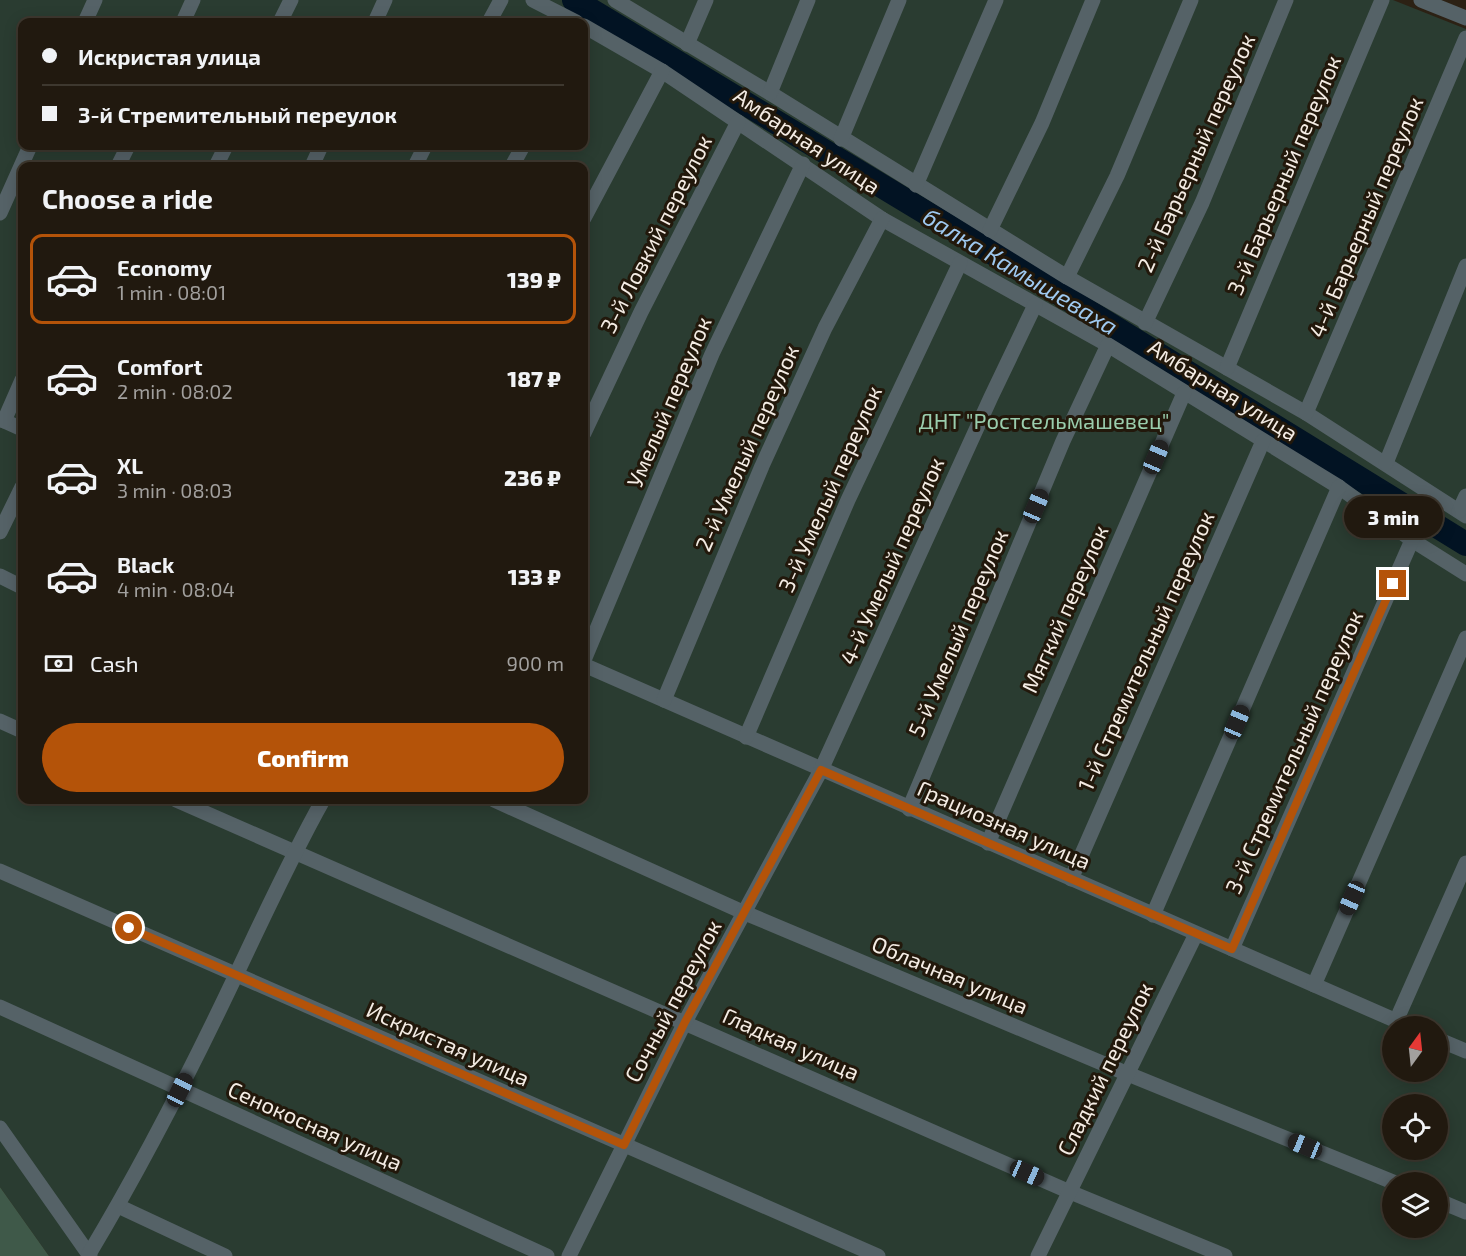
<!DOCTYPE html>
<meta charset="utf-8">
<style>
body{margin:0;font-family:"Exo 2",sans-serif;background:#2d261d;color:#f1f3f6;height:100vh;display:flex;flex-direction:column;font-size:22px;white-space:nowrap}
*{box-sizing:border-box;margin:0}
p{font-size:20px;color:#a2a09e}
.icon{flex:none;width:33px;height:33px;fill:none;stroke:currentColor;stroke-width:2;stroke-linecap:round;stroke-linejoin:round}
.map{position:relative;flex:1;overflow:hidden}
.sheet{position:absolute;left:18px;top:162px;width:570px;height:642px;display:flex;flex-direction:column;background:#21190f;border-radius:12px;box-shadow:0 3px 15px #0003,0 0 0 2px #3e382f}
.sheet>*{flex:none}
.hud{position:absolute;left:18px;top:18px;width:570px;height:132px;border-radius:12px;box-shadow:0 3px 15px #0003,0 0 0 2px #3e382f;display:grid;align-content:center;height:132px;padding:0 24px;background:#21190f}
.needle{width:39px;rotate:15deg}
.buttons{position:absolute;left:1382px;top:1016px;display:grid;gap:12px}
.buttons a{display:grid;place-items:center;width:66px;height:66px;border-radius:50%;background:#21190f;box-shadow:0 3px 15px #0003,0 0 0 2px #3e382f;font-size:30px}
.end{position:absolute;width:27px;height:27px;margin:-14px;border:8px solid #b45309;background:#fff;box-shadow:0 0 0 3px #fff}
.from{border-radius:50%}
.bubble{position:absolute;height:42px;border-radius:21px;background:#21190f;box-shadow:0 3px 15px #0003,0 0 0 2px #3e382f;font-size:20px;font-weight:800;line-height:42px;text-align:center}
.car{position:absolute;width:18px;height:36px;margin:-18px -9px;border-radius:8px;box-shadow:0 0 4px 2px #0007;background:linear-gradient(#222 24%,#8ab4d8 0 40%,#222 0 76%,#8ab4d8 0 86%,#222 0)}
.hud b{display:flex;align-items:center;gap:21px;height:57px;font-size:22px}
.hud b+b{border-top:2px solid #3e382f}
.hud i{width:15px;height:15px;background:#f1f3f6}
ul{padding:0;list-style:none}
li{display:flex;align-items:center;gap:18px;height:90px;margin:0 12px 9px;padding:0 12px;border:3px solid transparent;border-radius:12px}
li div{flex:1}
li b{display:block;font-size:22px}
li em{font-style:normal;font-weight:800}
li.active{border-color:#b45309}
li>.icon{width:54px;height:54px;stroke-width:1.5}
h2{padding:0 24px;font-size:27px;line-height:72px}
.pay{display:flex;align-items:center;gap:15px;height:66px;padding:0 24px;font-size:22px}
.pay p{margin-inline-start:auto}
.cta{display:flex;gap:12px;margin-top:auto;padding:12px 24px}
.cta a{flex:1;height:69px;border-radius:36px;background:#b45309;color:#fff;font-size:24px;font-weight:800;line-height:69px;text-align:center}
.map>svg:first-child{display:block}
</style>
<div class="map">
<svg width="1466" height="1256" viewBox="0 0 1466 1256">
<rect width="100%" height="100%" fill="#2c2114"/>
<path fill="#2a3c31" fill-rule="evenodd" d="M0,0H1393L1466,29V1256H49L0,1187ZM22,22H584V146H22ZM22,166H584V800H22ZM1392,1026H1437V1071H1392ZM1392,1104H1437V1149H1392ZM1392,1182H1437V1227H1392Z"/>
<polygon fill="#3f5949" points="0,1187 49,1256 0,1256"/>
<g fill="none" stroke-linecap="round" stroke-linejoin="round">
<polyline stroke="#021323" stroke-width="24" points="574,0 1039,281 1466,544"/>
<g stroke="#556267" stroke-width="15">
<polyline points="533,0 576,22"/>
<polyline points="615,0 770,93 1067,277 1306,413 1466,516"/>
<polyline points="1421,0 1466,18"/>
<polyline points="85,22 95,0"/>
<polyline points="183,22 193,0"/>
<polyline points="280,22 291,0"/>
<polyline points="375,22 385,0"/>
<polyline points="489,22 501,0"/>
<polyline points="584,26 662,71 882,219 1108,345 1339,487 1412,540 1466,574"/>
<polyline points="687,44 706,0"/>
<polyline points="770,93 808,0"/>
<polyline points="841,139 899,0"/>
<polyline points="118,166 128,146"/>
<polyline points="216,166 226,146"/>
<polyline points="312,166 321,146"/>
<polyline points="415,166 425,146"/>
<polyline points="512,166 523,146"/>
<polyline points="916,185 996,0"/>
<polyline points="0,213 30,146"/>
<polyline points="584,218 662,71"/>
<polyline points="990,230 1042,123 1093,0"/>
<polyline points="1067,277 1117,176 1191,0"/>
<polyline points="1145,323 1202,203 1286,0"/>
<polyline points="1227,368 1382,0"/>
<polyline points="1306,413 1466,38"/>
<polyline points="0,419 22,429"/>
<polyline points="4,421 22,380"/>
<polyline points="584,433 641,312 738,122"/>
<polyline points="1386,463 1466,266"/>
<polyline points="1459,511 1466,496"/>
<polyline points="0,532 22,487"/>
<polyline points="0,576 22,587"/>
<polyline points="584,660 712,354 803,164"/>
<polyline points="584,665 1408,1026"/>
<polyline points="664,700 762,466 825,328 882,219"/>
<polyline points="0,721 22,731"/>
<polyline points="746,737 848,500 960,263"/>
<polyline points="176,800 1070,1192 1225,1256"/>
<polyline points="494,800 745,913 1128,1074 1393,1182"/>
<polyline points="909,809 1063,441 1108,345"/>
<polyline points="988,843 1184,393"/>
<polyline points="0,871 878,1256"/>
<polyline points="1071,879 1263,441"/>
<polyline points="1153,915 1339,487"/>
<polyline points="1232,949 1412,540"/>
<polyline points="1314,985 1466,638"/>
<polyline points="0,1007 547,1256"/>
<polyline points="1396,1021 1466,863"/>
<polyline points="1437,1039 1466,1051"/>
<polyline points="0,1128 90,1256"/>
<polyline points="1437,1200 1466,1212"/>
<polyline points="118,1206 225,1256"/>
<path d="M89,1254C143,1164 191,1070 236,975C264,916 291,857 323,800"/>
<polyline points="569,1256 685,1022 821,770 991,397 1035,305"/>
<polyline points="1038,1256 1196,934"/>
</g>
</g>
<g fill="none" stroke-linecap="round" stroke-linejoin="round">
<polyline stroke="#b45309" stroke-width="8" points="129,928 624,1145 685,1022 821,770 1232,949 1393,584"/>
</g>
<g text-anchor="middle" stroke-width="6" stroke-linejoin="round" paint-order="stroke">
<g font-size="22" fill="#f4ece4" stroke="#22180b">
<text transform="translate(807 141) rotate(34)" y="8">Амбарная улица</text>
<text transform="translate(1196 153) rotate(-66)" y="8">2-й Барьерный переулок</text>
<text transform="translate(1284 175) rotate(-67)" y="8">3-й Барьерный переулок</text>
<text transform="translate(1366 217) rotate(-67)" y="8">4-й Барьерный переулок</text>
<text transform="translate(656 234) rotate(-63)" y="8">3-й Ловкий переулок</text>
<text transform="translate(1223 390) rotate(32)" y="8">Амбарная улица</text>
<text transform="translate(669 402) rotate(-67)" y="8">Умелый переулок</text>
<text transform="translate(747 448) rotate(-66)" y="8">2-й Умелый переулок</text>
<text transform="translate(830 489) rotate(-66)" y="8">3-й Умелый переулок</text>
<text transform="translate(892 561) rotate(-66)" y="8">4-й Умелый переулок</text>
<text transform="translate(1065 609) rotate(-66)" y="8">Мягкий переулок</text>
<text transform="translate(958 633) rotate(-67)" y="8">5-й Умелый переулок</text>
<text transform="translate(1146 651) rotate(-66)" y="8">1-й Стремительный переулок</text>
<text transform="translate(1294 752) rotate(-66)" y="8">3-й Стремительный переулок</text>
<text transform="translate(1004 825) rotate(24)" y="8">Грациозная улица</text>
<text transform="translate(950 975) rotate(23)" y="8">Облачная улица</text>
<text transform="translate(673 1001) rotate(-62)" y="8">Сочный переулок</text>
<text transform="translate(448 1044) rotate(24)" y="8">Искристая улица</text>
<text transform="translate(791 1044) rotate(24)" y="8">Гладкая улица</text>
<text transform="translate(1105 1069) rotate(-64)" y="8">Сладкий переулок</text>
<text transform="translate(315 1126) rotate(24)" y="8">Сенокосная улица</text>
</g>
<g font-size="22" fill="#9acdad" stroke="#22180b">
<text x="1044" y="429">ДНТ "Ростсельмашевец"</text>
</g>
<g font-size="24" font-style="italic" fill="#9fc9f0" stroke="#22180b">
<text transform="translate(1020 272) rotate(31)" y="8">балка Камышеваха</text>
</g>
</g>
</svg>
<div class="buttons">
<a><svg class="needle" viewBox="-14 -14 28 28"><path d="M0-13l5 13h-10z" fill="#e53935"/><path d="M0 13l5-13h-10z" fill="#a2a09e"/></svg></a>
<a><svg class="icon" aria-label="locate" viewBox="0 0 24 24"><circle cx="12" cy="12" r="6"/><path d="M12 2v4M12 18v4M2 12h4M18 12h4"/></svg></a>
<a><svg class="icon" aria-label="layers" viewBox="0 0 24 24"><path d="M12 4l9 5-9 5-9-5zM3 14l9 5 9-5"/></svg></a>
</div>
<i class="end from" style="left:129px;top:928px"></i>
<i class="end" style="left:1393px;top:584px"></i>
<div class="bubble" style="left:1344px;top:496px;width:99px">3 min</div>
<i class="car" style="left:1156px;top:457px;rotate:23deg"></i>
<i class="car" style="left:1036px;top:506px;rotate:23deg"></i>
<i class="car" style="left:1237px;top:722px;rotate:23deg"></i>
<i class="car" style="left:1352px;top:898px;rotate:204deg"></i>
<i class="car" style="left:180px;top:1090px;rotate:26deg"></i>
<i class="car" style="left:1305px;top:1146px;rotate:292deg"></i>
<i class="car" style="left:1027px;top:1173px;rotate:114deg"></i>
<div class="hud">
<b><i class="from"></i>Искристая улица</b>
<b><i></i>3-й Стремительный переулок</b>
</div>
<section class="sheet">
<h2>Choose a ride</h2>
<ul>
<li class="active"><svg class="icon" aria-label="car" viewBox="0 0 24 24"><path d="M5 17H2v-5l4-1 3-4h7l3 4 3 1v5h-3M9 17h6M6 11h13"/><circle cx="7" cy="17" r="2"/><circle cx="17" cy="17" r="2"/></svg><div><b>Economy</b><p>1 min · 08:01</p></div><em>139 ₽</em></li>
<li><svg class="icon" aria-label="car" viewBox="0 0 24 24"><path d="M5 17H2v-5l4-1 3-4h7l3 4 3 1v5h-3M9 17h6M6 11h13"/><circle cx="7" cy="17" r="2"/><circle cx="17" cy="17" r="2"/></svg><div><b>Comfort</b><p>2 min · 08:02</p></div><em>187 ₽</em></li>
<li><svg class="icon" aria-label="car" viewBox="0 0 24 24"><path d="M5 17H2v-5l4-1 3-4h7l3 4 3 1v5h-3M9 17h6M6 11h13"/><circle cx="7" cy="17" r="2"/><circle cx="17" cy="17" r="2"/></svg><div><b>XL</b><p>3 min · 08:03</p></div><em>236 ₽</em></li>
<li><svg class="icon" aria-label="car" viewBox="0 0 24 24"><path d="M5 17H2v-5l4-1 3-4h7l3 4 3 1v5h-3M9 17h6M6 11h13"/><circle cx="7" cy="17" r="2"/><circle cx="17" cy="17" r="2"/></svg><div><b>Black</b><p>4 min · 08:04</p></div><em>133 ₽</em></li>
</ul>
<div class="pay"><svg class="icon" aria-label="cash" viewBox="0 0 24 24"><path d="M3 7h18v10H3z"/><circle cx="12" cy="12" r="2"/></svg>Cash<p>900 m</p></div>
<div class="cta"><a>Confirm</a></div>
</section>
</div>
